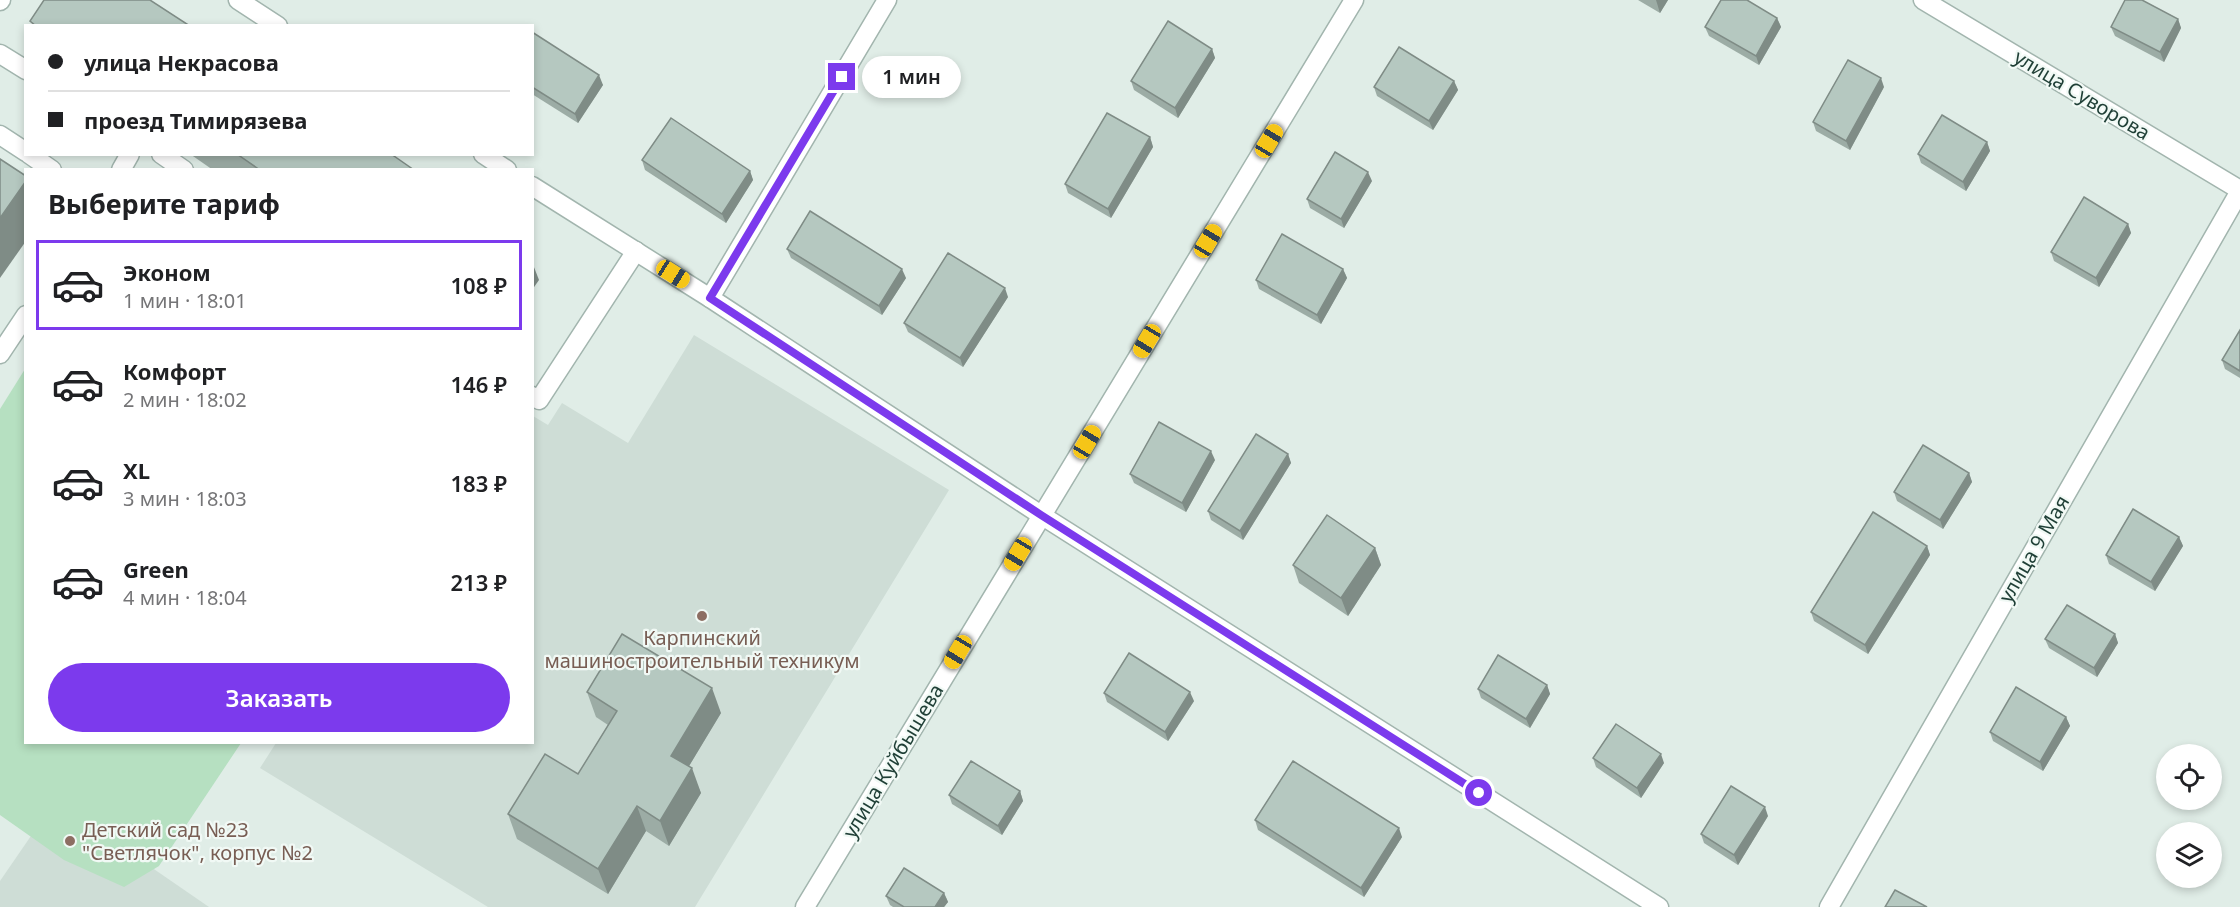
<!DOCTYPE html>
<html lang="ru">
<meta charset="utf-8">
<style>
body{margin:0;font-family:"Noto Sans",sans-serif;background:#f2f2f2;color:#202124;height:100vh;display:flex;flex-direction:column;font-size:22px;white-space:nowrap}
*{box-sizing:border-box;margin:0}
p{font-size:20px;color:#757577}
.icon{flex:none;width:33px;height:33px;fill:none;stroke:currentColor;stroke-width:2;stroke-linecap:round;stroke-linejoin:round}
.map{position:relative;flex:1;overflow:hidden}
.details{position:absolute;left:24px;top:168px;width:510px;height:576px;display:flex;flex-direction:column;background:#fff;border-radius:0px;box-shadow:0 3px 9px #0003}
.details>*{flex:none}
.guide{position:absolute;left:24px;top:24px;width:510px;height:132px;border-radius:0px;box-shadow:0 3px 9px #0003;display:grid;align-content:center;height:132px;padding:0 24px;background:#fff}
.tools{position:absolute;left:2156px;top:744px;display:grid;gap:12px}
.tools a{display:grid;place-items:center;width:66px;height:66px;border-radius:50%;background:#fff;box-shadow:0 3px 9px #0003;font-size:30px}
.end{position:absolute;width:27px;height:27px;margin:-14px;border:8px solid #7c3aed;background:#fff;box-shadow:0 0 0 3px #fff}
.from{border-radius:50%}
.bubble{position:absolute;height:42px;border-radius:21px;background:#fff;box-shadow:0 3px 9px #0003;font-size:20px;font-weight:600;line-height:42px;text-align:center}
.car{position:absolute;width:18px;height:36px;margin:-18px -9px;border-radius:8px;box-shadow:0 0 4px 2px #0007;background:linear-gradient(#f5c518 24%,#345 0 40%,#f5c518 0 76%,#345 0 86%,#f5c518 0)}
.guide b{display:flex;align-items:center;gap:21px;height:57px;font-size:22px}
.guide b+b{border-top:2px solid #e0e0e0}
.guide i{width:15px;height:15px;background:#202124}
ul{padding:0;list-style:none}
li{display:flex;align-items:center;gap:18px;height:90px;margin:0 12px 9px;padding:0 12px;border:3px solid transparent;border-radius:0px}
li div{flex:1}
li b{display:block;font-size:22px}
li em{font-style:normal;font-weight:600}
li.on{border-color:#7c3aed}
li>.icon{width:54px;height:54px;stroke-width:1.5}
h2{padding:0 24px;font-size:27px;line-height:72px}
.primary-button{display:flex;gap:12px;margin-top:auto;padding:12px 24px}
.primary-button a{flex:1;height:69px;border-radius:36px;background:#7c3aed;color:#fff;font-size:24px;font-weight:600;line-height:69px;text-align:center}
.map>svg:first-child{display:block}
</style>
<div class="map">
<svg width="2240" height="907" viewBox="0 0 2240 907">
<rect width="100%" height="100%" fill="#e0ede7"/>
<g fill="#ceddd6">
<polygon points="694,335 949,490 695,907 488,907 260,768 276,743 532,742 533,416 548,425 562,403 628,443"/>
<polygon points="55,801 209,907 0,907 0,881"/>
</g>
<polygon fill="#b6e0c1" points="25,369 26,742 241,743 159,866 124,887 64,860 0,815 0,409"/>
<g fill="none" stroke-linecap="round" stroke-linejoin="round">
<defs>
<g id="service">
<polyline points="0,54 26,70"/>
<polyline points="0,135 26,152"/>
<polyline points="29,154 52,170"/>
<polyline points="161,154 184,170"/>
<polyline points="121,170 130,154"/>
<polyline points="0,354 26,315"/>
<polyline points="532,396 539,400 636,251"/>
</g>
<g id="minor">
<polyline points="238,0 278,26"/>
<polyline points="483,154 507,170"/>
<polyline points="532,186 710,298 1041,515 1659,907"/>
<polyline points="710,298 887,0"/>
<polyline points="805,907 1354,0"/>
<polyline points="1829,907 2240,191"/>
</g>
<g id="tertiary">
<polyline points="1923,0 2240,190"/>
<polyline points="0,1 1,0"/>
</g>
</defs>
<use href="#service" stroke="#a2b5ae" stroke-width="21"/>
<use href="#minor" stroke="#a2b5ae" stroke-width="21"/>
<use href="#tertiary" stroke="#a2b5ae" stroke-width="21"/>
<use href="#service" stroke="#fff" stroke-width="18"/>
<use href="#minor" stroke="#fff" stroke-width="18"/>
<use href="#tertiary" stroke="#fff" stroke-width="18"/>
</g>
<g fill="#9caca5">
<polygon points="1638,0 1668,0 1660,13"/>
<polygon points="1777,18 1781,27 1759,65 1709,36 1705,27"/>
<polygon points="2178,19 2181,28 2164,62 2115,36 2111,27"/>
<polygon points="532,32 603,85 578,123 532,94"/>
<polygon points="1212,49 1215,58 1178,118 1134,90 1131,81"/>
<polygon points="1454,81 1458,90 1433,130 1377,96 1374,87"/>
<polygon points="1884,87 1850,150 1816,131 1813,122"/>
<polygon points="1150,137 1153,147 1111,218 1068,193 1065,184"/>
<polygon points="1987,142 1990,151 1966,191 1921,163 1918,154"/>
<polygon points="190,154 391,154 414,170 213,170"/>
<polygon points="642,160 750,171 753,180 726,223 645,170"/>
<polygon points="1372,181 1344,228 1310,208 1307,199"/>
<polygon points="2128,224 2131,233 2099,287 2054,261 2051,252"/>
<polygon points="787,249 906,278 882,315 791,258"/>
<polygon points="1343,269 1347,278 1321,324 1259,289 1256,280"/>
<polygon points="1008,297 963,367 908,332 904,323"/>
<polygon points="2240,330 2240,378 2225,369 2222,360"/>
<polygon points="1288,454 1291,463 1243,540 1211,520 1208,511"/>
<polygon points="1215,460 1186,512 1134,483 1130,474"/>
<polygon points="1969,473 1972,482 1943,529 1897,501 1894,492"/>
<polygon points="2179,537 2183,546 2155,591 2109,564 2106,555"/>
<polygon points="1927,546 1930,555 1868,654 1814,621 1811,612"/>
<polygon points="1375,548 1381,565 1348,616 1299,583 1293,565"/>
<polygon points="2115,634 2118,643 2097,677 2049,648 2045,639"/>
<polygon points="1547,685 1550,694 1530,728 1481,698 1478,689"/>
<polygon points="587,692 721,713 689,766 701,793 669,846 646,831 608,894 517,839 508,814 578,774 608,725 596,717"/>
<polygon points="1104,693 1194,701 1168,741 1107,702"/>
<polygon points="2066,717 2070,726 2043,771 1993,741 1990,732"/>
<polygon points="1593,758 1664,763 1641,798 1596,767"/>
<polygon points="1020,791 1023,801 1002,835 952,804 949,795"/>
<polygon points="1768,816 1738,865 1704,843 1701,834"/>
<polygon points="1255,820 1402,837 1364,897 1258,830"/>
<polygon points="944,893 948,902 944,907 893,907 890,905 886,896"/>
</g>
<g fill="#7f8c86">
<polygon points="1656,0 1668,0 1660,13"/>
<polygon points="1777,18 1781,27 1759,65 1756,56"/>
<polygon points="2178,19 2181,28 2164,62 2160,52"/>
<polygon points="1212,49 1215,58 1178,118 1175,108"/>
<polygon points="599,75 603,85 578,123 575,114"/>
<polygon points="1881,78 1884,87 1850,150 1846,141"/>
<polygon points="1454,81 1458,90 1433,130 1429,121"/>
<polygon points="1150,137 1153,147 1111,218 1108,209"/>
<polygon points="1987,142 1990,151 1966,191 1963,182"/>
<polygon points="750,171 753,180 726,223 722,214"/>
<polygon points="1368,172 1372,181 1344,228 1341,219"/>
<polygon points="26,181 26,241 0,278 0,218"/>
<polygon points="2128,224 2131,233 2099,287 2096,278"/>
<polygon points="532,262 539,280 532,290"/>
<polygon points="902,269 906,278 882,315 879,306"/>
<polygon points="1343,269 1347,278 1321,324 1317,315"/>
<polygon points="1005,288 1008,297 963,367 960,358"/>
<polygon points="1211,451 1215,460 1186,512 1182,503"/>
<polygon points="1288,454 1291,463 1243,540 1240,531"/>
<polygon points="1969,473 1972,482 1943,529 1940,520"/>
<polygon points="2179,537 2183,546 2155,591 2151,582"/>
<polygon points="1927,546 1930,555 1868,654 1865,645"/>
<polygon points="1375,548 1381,565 1348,616 1341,598"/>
<polygon points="2115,634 2118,643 2097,677 2094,668"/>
<polygon points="1547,685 1550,694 1530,728 1526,719"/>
<polygon points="712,688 721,713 680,781 671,756"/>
<polygon points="1190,692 1194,701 1168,741 1165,732"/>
<polygon points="2066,717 2070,726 2043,771 2040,762"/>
<polygon points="1661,754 1664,763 1641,798 1637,788"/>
<polygon points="692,768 701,793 669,846 660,821"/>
<polygon points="1020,791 1023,801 1002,835 998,826"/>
<polygon points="637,806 646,831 608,894 598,869"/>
<polygon points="1765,807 1768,816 1738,865 1734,855"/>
<polygon points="1399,828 1402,837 1364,897 1361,888"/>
<polygon points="944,893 948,902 944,907 935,907"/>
</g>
<g fill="#b5c8c0" stroke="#7f8c86" stroke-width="1.5">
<polygon points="44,0 150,0 190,26 36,26 30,21"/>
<polygon points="1721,0 1747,0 1777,18 1756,56 1705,27"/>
<polygon points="2125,0 2142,0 2178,19 2160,52 2111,27"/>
<polygon points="1168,21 1212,49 1175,108 1131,81"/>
<polygon points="532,32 599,75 575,114 532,87"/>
<polygon points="1399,47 1454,81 1429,121 1374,87"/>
<polygon points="1848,60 1881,78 1846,141 1813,122"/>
<polygon points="1107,113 1150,137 1108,209 1065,184"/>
<polygon points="1942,115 1987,142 1963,182 1918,154"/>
<polygon points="671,118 750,171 722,214 642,160"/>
<polygon points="1335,152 1368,172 1341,219 1307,199"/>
<polygon points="237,154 391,154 414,170 260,170"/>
<polygon points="0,159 26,176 26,181 0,218"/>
<polygon points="2084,197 2128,224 2096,278 2051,252"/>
<polygon points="810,211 902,269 879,306 787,249"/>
<polygon points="1282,234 1343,269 1317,315 1256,280"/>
<polygon points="948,253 1005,288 960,358 904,323"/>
<polygon points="2240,330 2240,371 2222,360"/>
<polygon points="1159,422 1211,451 1182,503 1130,474"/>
<polygon points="1256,434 1288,454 1240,531 1208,511"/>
<polygon points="1923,445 1969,473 1940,520 1894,492"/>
<polygon points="2133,509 2179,537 2151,582 2106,555"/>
<polygon points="1873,512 1927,546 1865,645 1811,612"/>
<polygon points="1327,515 1375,548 1341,598 1293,565"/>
<polygon points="2067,605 2115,634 2094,668 2045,639"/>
<polygon points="622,634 712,688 671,756 692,768 660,821 637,806 598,869 508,814 545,754 578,774 617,711 587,692"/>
<polygon points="1129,653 1190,692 1165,732 1104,693"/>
<polygon points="1498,655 1547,685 1526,719 1478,689"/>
<polygon points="2016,687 2066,717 2040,762 1990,732"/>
<polygon points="1616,724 1661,754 1637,788 1593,758"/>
<polygon points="971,761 1020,791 998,826 949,795"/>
<polygon points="1293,761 1399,828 1361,888 1255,820"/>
<polygon points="1731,786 1765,807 1734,855 1701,834"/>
<polygon points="904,868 944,893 935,907 904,907 886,896"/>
<polygon points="1895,890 1927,907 1885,907"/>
</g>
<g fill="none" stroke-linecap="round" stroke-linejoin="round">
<polyline stroke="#7c3aed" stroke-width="8" points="842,77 710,298 1041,515 1479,793"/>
</g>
<g fill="#8d6e63" stroke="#f1f9f5" stroke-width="2">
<circle cx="702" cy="616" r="6"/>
<circle cx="70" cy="841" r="6"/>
</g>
<g text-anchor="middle" stroke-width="4.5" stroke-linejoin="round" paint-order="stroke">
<g font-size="20" fill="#1f3f36" stroke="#f1f9f5">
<text transform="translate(2082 95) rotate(31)" y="7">улица Суворова</text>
<text transform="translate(2034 549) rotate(-60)" y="7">улица 9 Мая</text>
<text transform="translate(893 761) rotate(-59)" y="7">улица Куйбышева</text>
</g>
<g font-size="20" fill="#785e54" stroke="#f1f9f5">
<text x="702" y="645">Карпинский<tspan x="702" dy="23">машиностроительный техникум</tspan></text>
<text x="82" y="837" text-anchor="start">Детский сад №23<tspan x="82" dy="23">"Светлячок", корпус №2</tspan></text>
</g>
</g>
</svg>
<div class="tools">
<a><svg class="icon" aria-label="locate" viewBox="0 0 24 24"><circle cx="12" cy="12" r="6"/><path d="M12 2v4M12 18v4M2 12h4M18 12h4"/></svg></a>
<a><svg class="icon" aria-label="layers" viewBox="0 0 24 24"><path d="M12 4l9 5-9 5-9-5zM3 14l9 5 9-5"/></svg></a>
</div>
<i class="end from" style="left:1479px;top:793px"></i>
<i class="end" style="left:842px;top:77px"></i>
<div class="bubble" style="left:862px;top:56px;width:99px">1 мин</div>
<i class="car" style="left:1269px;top:141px;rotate:31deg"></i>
<i class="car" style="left:1208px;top:241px;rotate:31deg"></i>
<i class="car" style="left:673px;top:274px;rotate:122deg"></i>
<i class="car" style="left:1147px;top:341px;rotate:211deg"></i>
<i class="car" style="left:1087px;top:442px;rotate:31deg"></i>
<i class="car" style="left:1018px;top:554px;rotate:211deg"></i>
<i class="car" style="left:958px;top:652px;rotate:211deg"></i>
<div class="guide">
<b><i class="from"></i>улица Некрасова</b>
<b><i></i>проезд Тимирязева</b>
</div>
<section class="details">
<h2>Выберите тариф</h2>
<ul>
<li class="on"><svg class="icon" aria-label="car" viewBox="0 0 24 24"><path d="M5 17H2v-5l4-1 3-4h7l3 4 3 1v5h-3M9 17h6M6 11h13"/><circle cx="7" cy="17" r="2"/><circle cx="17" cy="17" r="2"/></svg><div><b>Эконом</b><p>1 мин · 18:01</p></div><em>108 ₽</em></li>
<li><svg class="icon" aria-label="car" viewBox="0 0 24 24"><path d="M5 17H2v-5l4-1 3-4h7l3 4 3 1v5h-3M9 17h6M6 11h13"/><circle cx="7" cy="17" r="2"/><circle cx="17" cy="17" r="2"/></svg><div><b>Комфорт</b><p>2 мин · 18:02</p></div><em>146 ₽</em></li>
<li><svg class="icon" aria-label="car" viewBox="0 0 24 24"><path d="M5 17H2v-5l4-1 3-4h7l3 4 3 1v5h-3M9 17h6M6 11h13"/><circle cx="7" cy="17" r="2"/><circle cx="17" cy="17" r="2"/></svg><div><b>XL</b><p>3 мин · 18:03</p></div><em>183 ₽</em></li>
<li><svg class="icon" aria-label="car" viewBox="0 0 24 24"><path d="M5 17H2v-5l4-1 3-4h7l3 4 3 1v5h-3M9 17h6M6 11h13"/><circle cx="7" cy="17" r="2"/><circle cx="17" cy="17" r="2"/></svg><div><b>Green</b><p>4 мин · 18:04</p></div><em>213 ₽</em></li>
</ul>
<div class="primary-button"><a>Заказать</a></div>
</section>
</div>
